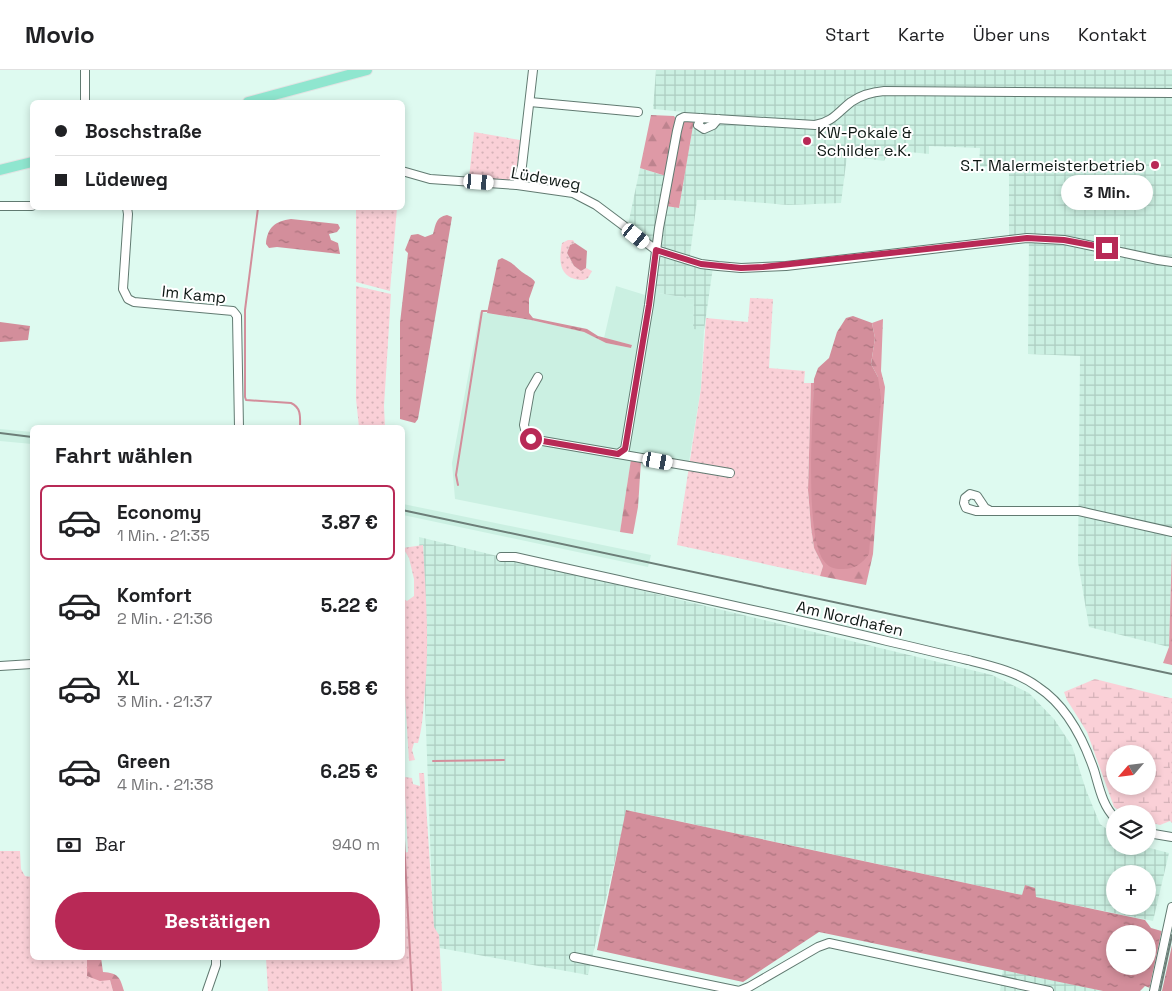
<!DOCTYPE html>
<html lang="de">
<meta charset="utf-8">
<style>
body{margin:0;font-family:"Space Grotesk",sans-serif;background:#f2f2f2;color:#202124;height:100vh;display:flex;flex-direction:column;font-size:19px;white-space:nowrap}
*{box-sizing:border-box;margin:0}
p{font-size:16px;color:#757577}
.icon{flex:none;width:28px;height:28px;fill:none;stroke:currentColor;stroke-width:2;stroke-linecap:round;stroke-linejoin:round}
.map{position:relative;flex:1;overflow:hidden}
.details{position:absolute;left:30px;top:355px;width:375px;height:535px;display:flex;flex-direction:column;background:#fff;border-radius:8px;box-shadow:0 2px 8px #0003}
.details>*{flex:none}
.banner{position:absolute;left:30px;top:30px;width:375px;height:110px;border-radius:8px;box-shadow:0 2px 8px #0003;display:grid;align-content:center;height:110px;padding:0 25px;background:#fff}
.needle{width:32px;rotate:242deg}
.buttons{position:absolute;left:1106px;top:675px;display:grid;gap:10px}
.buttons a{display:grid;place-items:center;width:50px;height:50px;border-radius:50%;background:#fff;box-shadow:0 2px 8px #0003;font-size:25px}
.end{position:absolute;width:22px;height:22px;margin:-11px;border:6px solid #b82956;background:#fff;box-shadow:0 0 0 2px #fff}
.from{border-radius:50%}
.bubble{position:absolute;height:35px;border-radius:18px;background:#fff;box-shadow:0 2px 8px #0003;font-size:16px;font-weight:600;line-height:35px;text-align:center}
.car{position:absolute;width:15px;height:30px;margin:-15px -8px;border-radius:6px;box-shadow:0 0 4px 1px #0007;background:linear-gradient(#fff 24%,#345 0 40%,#fff 0 76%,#345 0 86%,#fff 0)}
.banner b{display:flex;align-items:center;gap:18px;height:48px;font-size:19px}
.banner b+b{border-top:1px solid #e0e0e0}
.banner i{width:12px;height:12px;background:#202124}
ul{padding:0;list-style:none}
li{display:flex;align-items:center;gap:15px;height:75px;margin:0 10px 8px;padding:0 15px;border:2px solid transparent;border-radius:8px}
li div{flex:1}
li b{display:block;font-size:19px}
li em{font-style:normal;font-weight:600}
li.current{border-color:#b82956}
li>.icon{width:45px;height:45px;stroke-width:1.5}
h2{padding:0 25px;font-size:22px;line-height:60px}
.pay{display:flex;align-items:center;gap:12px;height:55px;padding:0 25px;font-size:19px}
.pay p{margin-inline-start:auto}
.action{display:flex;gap:10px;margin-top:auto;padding:10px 25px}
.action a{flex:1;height:58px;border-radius:30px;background:#b82956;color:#fff;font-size:20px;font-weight:600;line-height:58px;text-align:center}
header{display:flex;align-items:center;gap:30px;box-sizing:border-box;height:70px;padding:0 25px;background:#fff;border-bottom:1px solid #e0e0e0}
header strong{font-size:24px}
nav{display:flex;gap:28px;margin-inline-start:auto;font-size:18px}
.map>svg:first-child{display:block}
</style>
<header>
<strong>Movio</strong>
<nav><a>Start</a><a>Karte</a><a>Über uns</a><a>Kontakt</a></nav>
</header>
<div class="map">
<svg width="1172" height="921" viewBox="0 0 1172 921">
<defs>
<pattern id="industrial-grid" width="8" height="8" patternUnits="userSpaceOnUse" patternTransform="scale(1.25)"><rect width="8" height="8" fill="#cbf0e2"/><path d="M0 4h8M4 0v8" fill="none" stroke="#adcdc1"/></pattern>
<pattern id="grass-dots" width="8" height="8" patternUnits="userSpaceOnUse" patternTransform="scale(1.25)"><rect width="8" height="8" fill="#fad0d7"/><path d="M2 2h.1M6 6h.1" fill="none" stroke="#d5b2b8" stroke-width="1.8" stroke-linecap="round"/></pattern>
<pattern id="forest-firs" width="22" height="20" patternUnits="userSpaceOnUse" patternTransform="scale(1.25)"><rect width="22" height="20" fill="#de99a6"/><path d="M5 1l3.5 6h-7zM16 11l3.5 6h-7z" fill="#bd838e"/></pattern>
<pattern id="wetland-marsh" width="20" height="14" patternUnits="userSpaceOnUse" patternTransform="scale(1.25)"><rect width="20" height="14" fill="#fad0d7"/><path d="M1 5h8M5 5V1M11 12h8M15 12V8" fill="none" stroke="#d5b2b8"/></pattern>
<pattern id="water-ripples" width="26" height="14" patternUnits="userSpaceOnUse" patternTransform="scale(1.25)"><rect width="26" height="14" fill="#d38e9b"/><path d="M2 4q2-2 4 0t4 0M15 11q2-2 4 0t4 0" fill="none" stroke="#aa737d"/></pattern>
</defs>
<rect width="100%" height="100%" fill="#defaf0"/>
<g fill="#cbf0e2">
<polygon points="616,216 645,225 646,221 694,229 693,258 704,260 701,318 688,398 631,389 620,462 455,429 452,393 480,242 531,250 584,262 606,273 631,278 632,275 604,268"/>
<polygon points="0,359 32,362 32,374 0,371"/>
<polygon points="403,434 651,485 648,497 403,445"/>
</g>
<g fill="url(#industrial-grid)" fill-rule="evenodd">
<polygon points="656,0 1172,0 1172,478 1169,577 1089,557 1078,492 1080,286 1028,284 1029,165 1009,166 1009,98 979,96 980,78 929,76 929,84 890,80 884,91 847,86 841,133 788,135 728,130 697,130 689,193 713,197 704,260 693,259 694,229 646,221 654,176 628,155 640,98 666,106 660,134 679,138 695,43 653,39"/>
<path d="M419,467L992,605L1029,623L1054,649L1072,676L1086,720L1100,754L1115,765V776H1142L1169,783L1153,851L1035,827L1025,815L1022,825L627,740L588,905L434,877ZM1115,804H1148V836H1115Z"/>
<polygon points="1003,899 1103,921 1000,921"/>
</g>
<g fill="url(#grass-dots)">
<polygon points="474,62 520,70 516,110 513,112 469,108"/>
<polygon points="356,138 397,138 390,221 356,212"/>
<path d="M568,170H573L575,173L570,175L567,183L574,196L581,201L586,198L592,201L588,208L584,210C560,210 558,193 562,173Z"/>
<polygon points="356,216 391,224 384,336 385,357 359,357 356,329"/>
<polygon points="750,228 773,229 769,298 805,301 804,313 811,313 808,420 811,457 814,478 823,496 820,506 677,475 701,318 706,248 748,252"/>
<path d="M423,475C426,527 430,579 424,630C423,645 422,659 418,673H414L412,680L415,690L409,691L403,594L402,528L407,531L414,526V509L409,488L403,478Z"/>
<polygon points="1170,628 1172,628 1172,753 1170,751"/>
<polygon points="419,703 424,703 434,857 439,865 442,921 268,921 266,888 402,888 403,783 408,782 404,707 412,708 413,714 420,716"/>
<polygon points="0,781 20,781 21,799 25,806 32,807 32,888 87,888 110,910 113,921 0,921"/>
</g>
<g fill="url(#forest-firs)">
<polygon points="651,45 674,46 677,50 674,57 666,106 640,98"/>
<polygon points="683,50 694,50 679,138 666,136"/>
<polygon points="883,249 881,301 885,317 873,484 866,515 820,506 823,496 814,478 811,457 808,420 811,313 814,313 812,421 813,437 878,307 871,294 875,268 872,253"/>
<polygon points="631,389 641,391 638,437 633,464 620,462"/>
<polygon points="1172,478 1172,595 1163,593 1169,577"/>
<path d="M87,888H101L103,902C118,903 120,907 124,921H113L110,910L100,911L87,906Z"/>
</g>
<path fill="url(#wetland-marsh)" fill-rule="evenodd" d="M1095,609L1170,628V751L1160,755L1148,752V744H1125L1114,737L1087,662L1067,630L1064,622ZM1115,684H1148V716H1115Z"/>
<g fill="url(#water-ripples)" fill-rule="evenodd">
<path d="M447,145L452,147L418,349L415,353L400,349V253L408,183L405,180L411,165L418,164L425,167L433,164C436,154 436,147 447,145Z"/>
<path d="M291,149L338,154L340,158L337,162L329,164L331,170L338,173L340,184L277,177L269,178L266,174C267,158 275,151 291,149Z"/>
<polygon points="575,173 587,181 586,198 581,201 574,196 567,183 570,175"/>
<path d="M502,188C513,193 513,194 522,202C527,206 532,207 535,212L529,229V243L533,248L587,259L598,266L632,275L631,278L606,273L584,262L531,250L487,243L498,190Z"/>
<path d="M853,246L872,253L875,268L871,294L878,307L881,328L869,484C862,494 854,500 840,499C834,499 828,497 824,491C804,465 813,345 814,309L818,298L829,288L837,262L846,248Z"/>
<polygon points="0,252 30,256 28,270 0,272"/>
<path d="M626,740L1022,825L1025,815L1035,818L1036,827L1145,850L1151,858L1172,864V921H1157L1145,916L1140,921H1103L819,862L743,912L597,880ZM1115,864H1148V896H1115Z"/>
</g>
<polygon fill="#defaf0" points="1162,859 1172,862 1172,875 1162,921 1150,921 1149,920"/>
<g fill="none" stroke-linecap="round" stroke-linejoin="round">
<g stroke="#d38e9b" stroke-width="2">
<path d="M258,138L245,240V327L246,330L291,333C302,338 300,348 300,358"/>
<polyline points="458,415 456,405 482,241 487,241"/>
<polyline points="433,691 504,690"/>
<polyline points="402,732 412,921"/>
</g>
<defs>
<g id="minor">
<polyline points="85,32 85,0"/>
<polyline points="530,32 638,42"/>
<polyline points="701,48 698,55 704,59 713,55 718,49"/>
<polyline points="402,101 430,109 517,115 573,123 596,135 656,180 701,194 718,196 741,198 786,196 1027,168 1064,170 1158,190 1172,192"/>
<polyline points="517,115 522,96 533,0"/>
<polyline points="0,136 32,136"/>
<polyline points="127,138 128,144 123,219 128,229 134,232 233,241 237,246 239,358"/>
<path d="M538,307L530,321L524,355C525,361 527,365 531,369L618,384L625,379L649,235L659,158L677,61L680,49L684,47L815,55C834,51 837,43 851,32C861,25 872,22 884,21L1172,23"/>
<polyline points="618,384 730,403"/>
<polyline points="989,440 985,438 977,426 970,424 965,428 964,433 966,438 976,441 1079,441 1172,462"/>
<path d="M501,487H515C639,515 763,541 887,571C914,577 941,584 968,590C992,596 1018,602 1038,617C1067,636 1083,668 1094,700C1099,716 1102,735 1115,748"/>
<polyline points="0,596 32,594"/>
<polyline points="1148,763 1172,767"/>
<polyline points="574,887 739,921 749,917 818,877 829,873 1049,921"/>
<polyline points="207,921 216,895 216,888"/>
<polyline points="1154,921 1172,837"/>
</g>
<g id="major">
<polyline points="248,32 367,0"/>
<polyline points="0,100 32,92"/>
</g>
</defs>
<use href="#minor" stroke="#617a71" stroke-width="10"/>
<use href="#major" stroke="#e2e3e3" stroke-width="12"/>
<use href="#minor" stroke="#fff" stroke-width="8"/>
<use href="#major" stroke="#8fe6cf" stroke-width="10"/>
<g stroke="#6c7e78" stroke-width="2">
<polyline points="0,363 32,367"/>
<polyline points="402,440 1172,604"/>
<polyline points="1160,921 1172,865"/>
</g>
</g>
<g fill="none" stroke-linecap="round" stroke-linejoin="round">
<polyline stroke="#b82956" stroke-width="6" points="531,369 618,384 625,379 649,235 656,180 701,194 741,198 763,197 1027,168 1064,170 1107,178"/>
</g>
<g fill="#b82956" stroke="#fff" stroke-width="2">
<circle cx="807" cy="71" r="5"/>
<circle cx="1155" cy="95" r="5"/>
</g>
<g text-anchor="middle" stroke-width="4" stroke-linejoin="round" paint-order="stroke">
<g font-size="16" fill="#0e1814" stroke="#fff" text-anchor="start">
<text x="817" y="68">KW-Pokale &amp;<tspan x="817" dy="18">Schilder e.K.</tspan></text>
<text x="1145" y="101" text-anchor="end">S.T. Malermeisterbetrieb</text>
</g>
<g font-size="16" fill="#0e1814" stroke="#fff">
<text transform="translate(546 108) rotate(10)" y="6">Lüdeweg</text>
<text transform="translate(194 224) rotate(6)" y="6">Im Kamp</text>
<text transform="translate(850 548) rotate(13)" y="6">Am Nordhafen</text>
</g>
</g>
</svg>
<div class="buttons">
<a><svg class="needle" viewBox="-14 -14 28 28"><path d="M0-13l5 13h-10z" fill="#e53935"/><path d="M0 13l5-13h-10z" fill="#757577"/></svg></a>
<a><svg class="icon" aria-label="layers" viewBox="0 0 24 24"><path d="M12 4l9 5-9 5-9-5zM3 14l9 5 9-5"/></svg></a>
<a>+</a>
<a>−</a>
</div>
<i class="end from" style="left:531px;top:369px"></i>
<i class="end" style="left:1107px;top:178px"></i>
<div class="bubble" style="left:1061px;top:105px;width:92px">3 Min.</div>
<i class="car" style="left:479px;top:112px;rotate:94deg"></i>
<i class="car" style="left:636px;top:166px;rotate:129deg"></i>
<i class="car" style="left:658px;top:391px;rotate:100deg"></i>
<div class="banner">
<b><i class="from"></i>Boschstraße</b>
<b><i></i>Lüdeweg</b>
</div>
<section class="details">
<h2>Fahrt wählen</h2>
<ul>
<li class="current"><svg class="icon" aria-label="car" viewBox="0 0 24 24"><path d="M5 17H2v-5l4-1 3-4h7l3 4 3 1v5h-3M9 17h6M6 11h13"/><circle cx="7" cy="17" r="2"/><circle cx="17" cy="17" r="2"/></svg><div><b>Economy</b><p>1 Min. · 21:35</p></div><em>3.87 €</em></li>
<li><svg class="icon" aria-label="car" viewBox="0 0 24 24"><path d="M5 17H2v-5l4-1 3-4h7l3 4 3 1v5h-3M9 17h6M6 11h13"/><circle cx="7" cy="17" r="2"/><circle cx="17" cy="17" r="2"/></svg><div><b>Komfort</b><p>2 Min. · 21:36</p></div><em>5.22 €</em></li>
<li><svg class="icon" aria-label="car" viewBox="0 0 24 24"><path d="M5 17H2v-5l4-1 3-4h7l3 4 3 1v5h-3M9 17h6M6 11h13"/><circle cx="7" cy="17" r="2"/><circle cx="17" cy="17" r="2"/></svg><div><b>XL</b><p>3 Min. · 21:37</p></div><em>6.58 €</em></li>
<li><svg class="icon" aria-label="car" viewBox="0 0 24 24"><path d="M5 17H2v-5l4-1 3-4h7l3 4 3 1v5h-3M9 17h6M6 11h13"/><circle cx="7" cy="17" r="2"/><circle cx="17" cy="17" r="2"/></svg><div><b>Green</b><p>4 Min. · 21:38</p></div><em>6.25 €</em></li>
</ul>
<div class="pay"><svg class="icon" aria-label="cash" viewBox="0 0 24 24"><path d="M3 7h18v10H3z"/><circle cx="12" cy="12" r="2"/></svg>Bar<p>940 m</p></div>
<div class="action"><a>Bestätigen</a></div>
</section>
</div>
